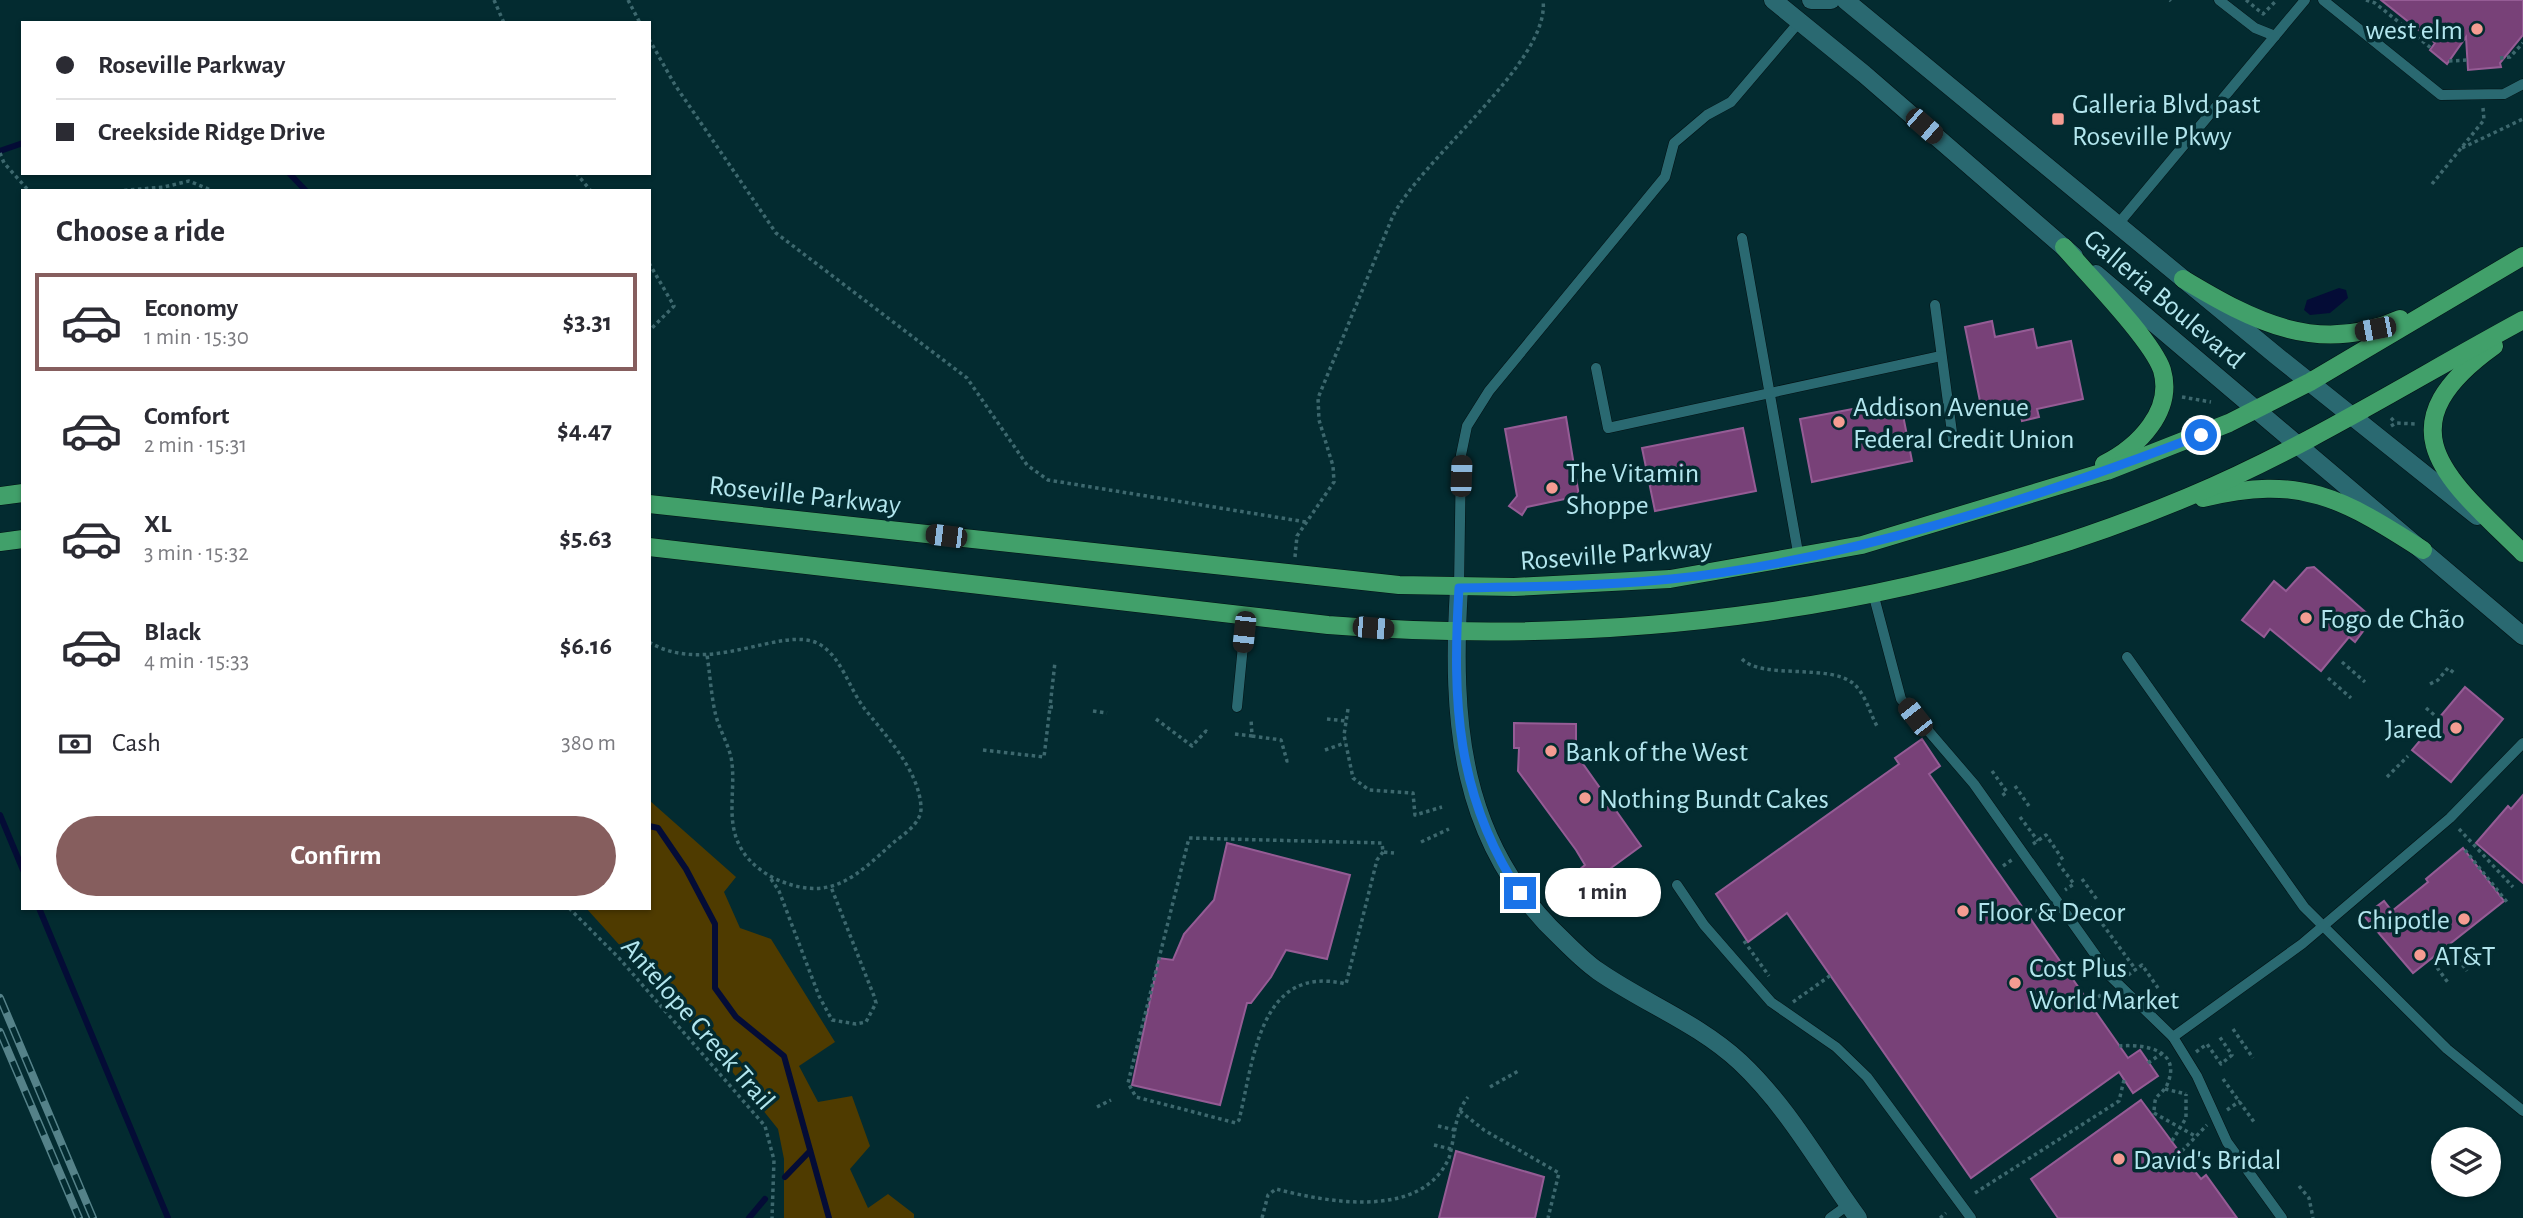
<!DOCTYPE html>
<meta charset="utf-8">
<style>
body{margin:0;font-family:"Alegreya Sans",sans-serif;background:#f7f7f7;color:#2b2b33;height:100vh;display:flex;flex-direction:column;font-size:26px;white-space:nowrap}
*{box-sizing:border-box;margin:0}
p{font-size:23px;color:#7c7c81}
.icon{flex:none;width:38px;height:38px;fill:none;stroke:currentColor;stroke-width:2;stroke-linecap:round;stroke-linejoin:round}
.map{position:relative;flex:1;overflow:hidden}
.sheet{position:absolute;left:21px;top:189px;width:630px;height:721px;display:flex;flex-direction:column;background:#fff;border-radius:0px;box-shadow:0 2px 5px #0004}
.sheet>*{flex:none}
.guide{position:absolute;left:21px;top:21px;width:630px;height:154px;border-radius:0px;box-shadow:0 2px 5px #0004;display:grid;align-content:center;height:154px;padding:0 35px;background:#fff}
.controls{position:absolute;left:2431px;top:1127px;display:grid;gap:14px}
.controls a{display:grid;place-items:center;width:70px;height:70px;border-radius:50%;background:#fff;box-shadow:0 2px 5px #0004;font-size:35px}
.end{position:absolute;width:32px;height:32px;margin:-16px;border:9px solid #1a73e8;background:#fff;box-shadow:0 0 0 4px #fff}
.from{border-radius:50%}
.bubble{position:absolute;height:49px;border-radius:24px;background:#fff;box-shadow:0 2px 5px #0004;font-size:23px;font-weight:600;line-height:49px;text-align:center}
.car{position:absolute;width:21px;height:42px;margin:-21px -10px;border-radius:9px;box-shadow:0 0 5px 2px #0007;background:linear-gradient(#222 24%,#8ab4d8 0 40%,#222 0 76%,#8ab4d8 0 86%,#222 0)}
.guide b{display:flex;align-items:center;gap:24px;height:66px;font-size:26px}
.guide b+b{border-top:2px solid #e1e1e2}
.guide i{width:18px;height:18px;background:#2b2b33}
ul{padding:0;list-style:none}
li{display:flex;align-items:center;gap:21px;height:98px;margin:0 14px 10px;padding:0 21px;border:4px solid transparent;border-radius:0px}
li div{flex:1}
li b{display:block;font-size:26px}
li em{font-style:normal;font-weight:600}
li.selected{border-color:#865e5e}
li>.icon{width:63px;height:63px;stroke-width:1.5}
h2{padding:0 35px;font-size:32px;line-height:84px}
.pay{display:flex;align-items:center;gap:18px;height:77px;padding:0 35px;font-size:26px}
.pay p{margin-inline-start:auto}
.cta{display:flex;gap:14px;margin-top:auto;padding:14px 35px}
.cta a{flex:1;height:80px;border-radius:42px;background:#865e5e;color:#fff;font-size:28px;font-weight:600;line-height:80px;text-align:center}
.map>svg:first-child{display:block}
</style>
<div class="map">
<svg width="2523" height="1218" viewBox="0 0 2523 1218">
<rect width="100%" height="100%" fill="#032b30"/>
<polygon fill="#4f3b00" points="649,800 736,877 724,892 740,928 771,939 835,1042 799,1066 818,1102 852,1096 870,1146 850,1169 868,1208 888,1194 914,1214 914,1218 784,1218 784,1159 778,1129 718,1054 586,908 649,908"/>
<polygon fill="#040c36" points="2339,288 2346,290 2348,298 2330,313 2310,315 2304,310 2307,300"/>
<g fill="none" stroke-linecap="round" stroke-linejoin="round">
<g stroke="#040c36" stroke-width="6">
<polyline points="0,151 23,143"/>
<polyline points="289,173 306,191"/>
<polyline points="0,815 23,870"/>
<polyline points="649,826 658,828 686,869 715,924 715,988 736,1017 784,1056 829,1218"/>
<polyline points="39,908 168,1218"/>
<polyline points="785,1177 810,1151"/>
<polyline points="749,1218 765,1199"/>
</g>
</g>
<g fill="#784178" stroke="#955c95" stroke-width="2">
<polygon points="2381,0 2523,0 2523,35 2500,63 2501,67 2468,70 2466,37 2447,64 2430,50 2435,43"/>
<polygon points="1992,321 1995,337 2033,329 2037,348 2071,341 2083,399 2037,409 2039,417 2022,421 2019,408 1983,416 1965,327"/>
<polygon points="1900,400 1912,461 1812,482 1800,419"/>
<polygon points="1566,417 1579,496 1527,507 1522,515 1509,506 1517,496 1505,429"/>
<polygon points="1743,428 1756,491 1655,511 1642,448"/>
<polygon points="2314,567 2370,616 2360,627 2364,630 2355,642 2349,637 2321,671 2270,629 2264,637 2242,620 2274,581 2286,591 2307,568"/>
<polygon points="2465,687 2503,719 2451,782 2412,750"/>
<polygon points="1514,723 1576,724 1576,754 1641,846 1611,868 1614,874 1593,889 1579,870 1585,865 1576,850 1518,771 1519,748 1514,748"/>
<polygon points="1922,739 1940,766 1929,774 2128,1058 2140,1050 2158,1076 2133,1093 2119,1072 1971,1178 1787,913 1748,942 1716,894 1899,764 1895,758"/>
<polygon points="2523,795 2523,883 2476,843 2508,806 2511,809"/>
<polygon points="1227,843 1350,875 1327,959 1286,950 1271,977 1251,1003 1247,1003 1220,1105 1132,1085 1159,958 1173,960 1184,934 1214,900"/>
<polygon points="2463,848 2504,901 2413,973 2364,916 2384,901 2392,911 2428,882 2426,879"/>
<polygon points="2141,1100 2184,1158 2201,1179 2206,1175 2237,1218 2058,1218 2031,1179"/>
<polygon points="1456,1151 1544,1177 1535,1218 1439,1218"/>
</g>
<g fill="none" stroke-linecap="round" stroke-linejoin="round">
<defs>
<g id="service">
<polyline points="2219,0 2255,28 2275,36"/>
<polyline points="2323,0 2441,95 2504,94 2523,84"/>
<polyline points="2119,223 2305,0"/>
<polyline points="1742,238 1799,558"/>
<polyline points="1935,305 1953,440"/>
<polyline points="1596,368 1608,428 1941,356"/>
<polyline points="1459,588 1461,455 1467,426 1489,391 1665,177 1674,143 1707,115 1731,102 1800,21"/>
<polyline points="1873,593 1901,699 1974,784 2111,977 2173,1037 2197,1076 2227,1142 2282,1218"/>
<polyline points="2127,657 2304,907 2447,1049 2523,1111"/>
<polyline points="1237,707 1246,615"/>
<polyline points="1677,885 1704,925 1771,1002 1836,1047 1867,1077 1971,1218"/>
<polyline points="2173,1037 2302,944 2450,818 2523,743"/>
<polyline points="1830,1218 1848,1205"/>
</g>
<path id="minor" d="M1459,588C1451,720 1459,843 1562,939C1573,950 1585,962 1598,971C1644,1003 1698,1023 1740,1062C1788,1107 1820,1166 1858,1218"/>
<g id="secondary">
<polyline points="1773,0 1864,74 2074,256"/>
<polyline points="1811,0 1831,0"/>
<polyline points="1845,0 2278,357 2477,516"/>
<polyline points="2096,274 2523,636"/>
</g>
<g id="primary">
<path d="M2064,247C2087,274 2152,340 2162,370C2174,411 2138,447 2104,464"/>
<path d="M2183,279C2253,321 2318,356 2400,319"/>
<path d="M2494,346C2378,429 2449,480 2523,553"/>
<polyline points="0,496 23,493"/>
<path d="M2203,498C2301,474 2342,498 2423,550"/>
<polyline points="649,504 1399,585 1514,587 1670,579 1862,545 2107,471 2229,423 2310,382 2523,256"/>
<polyline points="0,542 23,539"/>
<path d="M649,547L1328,625C1619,648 1918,610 2188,497C2305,448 2412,380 2523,320"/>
</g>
</defs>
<use href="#service" stroke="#041113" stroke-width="11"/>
<use href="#minor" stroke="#041113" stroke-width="19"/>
<use href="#secondary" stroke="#041113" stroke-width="19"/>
<use href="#primary" stroke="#041113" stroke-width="19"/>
<g stroke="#3d686e" stroke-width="3.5" stroke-dasharray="3.5 3.5" stroke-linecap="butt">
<polyline points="494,0 504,23"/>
<polyline points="628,0 640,23"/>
<polyline points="2170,0 2171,1"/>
<polyline points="2246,0 2263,14 2277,0"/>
<polyline points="2366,0 2375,3 2431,48"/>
<polyline points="649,39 675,85 776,233 967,378 1027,465 1048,480 1306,522"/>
<polyline points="2500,58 2510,57 2523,43"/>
<polyline points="2449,61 2468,60"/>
<polyline points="2462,148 2523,119"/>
<polyline points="0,153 4,163 29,191"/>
<polyline points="576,173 591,191"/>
<polyline points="2432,184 2484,120 2483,108"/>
<polyline points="117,191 164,187 189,181 213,191"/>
<polyline points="649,263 674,306 649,331"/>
<polyline points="2182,397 2211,402"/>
<polyline points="2391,418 2396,423"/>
<polyline points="2391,426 2396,423 2417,424"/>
<path d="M1295,557L1297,536L1334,482L1333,466L1319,420L1318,398L1392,218C1419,160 1551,62 1543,0"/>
<path d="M649,642C708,678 783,624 819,644C841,656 849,688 864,708C885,735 919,770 921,807C922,823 904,834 893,843C857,875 833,901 783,882C768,877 750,864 742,850C724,821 737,788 731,757C727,741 718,727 715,712C711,694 710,674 707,655"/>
<path d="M1742,659C1762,680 1830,663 1854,684C1866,695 1870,714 1878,728"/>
<polyline points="2342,662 2365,682"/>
<polyline points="2328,678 2351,698"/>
<polyline points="2430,684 2438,680 2448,668 2454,673"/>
<polyline points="1053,707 1050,707 1055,662"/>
<polyline points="2426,708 2438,718"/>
<polyline points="1348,709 1344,735 1353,778 1369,790 1413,793 1415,815 1442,807"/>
<polyline points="1093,711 1107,713"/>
<polyline points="1156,719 1192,746 1206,731 1208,733"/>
<polyline points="1327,719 1346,721"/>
<polyline points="1235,734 1252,736 1251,719"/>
<polyline points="1252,736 1281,740 1287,761 1291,760"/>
<polyline points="983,750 1044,757 1050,707"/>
<polyline points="1325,750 1345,743"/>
<polyline points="1992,771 2007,792 2000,797"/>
<polyline points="2387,777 2408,756"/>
<polyline points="2015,786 2031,809"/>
<polyline points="2020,817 2038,841"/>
<polyline points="2459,829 2513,887"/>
<polyline points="1421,842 1449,829"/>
<polyline points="2033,844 2046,835 2063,860"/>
<polyline points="2465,850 2507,902"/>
<path d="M1383,852L1377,860L1346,984C1259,963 1254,1060 1239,1120L1236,1123L1136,1097L1128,1083L1189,838L1382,843L1383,852L1394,853"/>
<polyline points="2058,863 2074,884 2065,890"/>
<polyline points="2003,866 2013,859"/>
<polyline points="771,879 779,891 819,996 832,1020 856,1024 866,1022 876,1003 874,996 831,887"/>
<polyline points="2082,879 2098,901"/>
<polyline points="2090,907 2136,970"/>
<polyline points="569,908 619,958 765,1126 774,1160 772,1218"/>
<polyline points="2035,912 2045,905"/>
<polyline points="1744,941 1769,976"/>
<polyline points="2450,948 2467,971"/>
<polyline points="2433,962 2449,984"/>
<polyline points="2128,975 2142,965 2158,988"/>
<polyline points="2098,997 2108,990"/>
<polyline points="1793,1002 1831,975"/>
<polyline points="2233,1029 2253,1058"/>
<path d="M2119,1046C2143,1044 2183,1049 2167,1085C2164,1091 2159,1094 2156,1098C2154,1102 2155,1109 2153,1114"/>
<polyline points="2196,1052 2207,1044 2221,1064 2232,1055 2219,1036"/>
<polyline points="2148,1063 2161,1054"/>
<polyline points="2223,1079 2254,1122"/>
<polyline points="1490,1087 1520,1070"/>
<polyline points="2165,1089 2186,1094"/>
<polyline points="1097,1107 1111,1100"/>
<polyline points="2227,1110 2240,1101"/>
<polyline points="1460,1111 1484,1130 1559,1173 1548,1218"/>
<polyline points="2154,1113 2195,1136"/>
<polyline points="1438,1126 1455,1130"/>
<polyline points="2172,1141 2186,1118 2186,1094"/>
<polyline points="1434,1145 1451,1149"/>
<polyline points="2177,1156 2207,1125"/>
<polyline points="2299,1186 2309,1198 2313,1218"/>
<polyline points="1975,1193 2119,1101 2124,1080"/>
<path d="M1262,1218L1268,1195L1276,1189C1334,1204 1422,1218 1449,1158C1455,1138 1454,1114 1468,1097"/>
<polyline points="1940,1218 1946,1213"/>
</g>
<use href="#service" stroke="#2a6971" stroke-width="10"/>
<use href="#minor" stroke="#2a6971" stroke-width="18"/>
<use href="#secondary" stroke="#2a6971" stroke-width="18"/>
<use href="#primary" stroke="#41a06a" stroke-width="18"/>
<defs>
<g id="rail">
<polyline points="0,998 93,1218"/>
<polyline points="0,1032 79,1218"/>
</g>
</defs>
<use href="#rail" stroke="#558289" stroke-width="8"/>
<use href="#rail" stroke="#032b30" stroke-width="5" stroke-dasharray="16" stroke-linecap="butt"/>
</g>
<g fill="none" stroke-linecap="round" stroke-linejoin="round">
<path stroke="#1a73e8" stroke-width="9" d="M1520,893C1456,796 1452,701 1459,588C1529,587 1601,586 1671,579C1847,561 2036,498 2201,435"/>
</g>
<g fill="#f59c92" stroke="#032b30" stroke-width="2.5">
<circle cx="2477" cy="29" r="7"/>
<rect x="2051" y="112" width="14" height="14" rx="3.5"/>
<circle cx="1839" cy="422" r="7"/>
<circle cx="1552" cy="488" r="7"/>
<circle cx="2306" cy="618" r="7"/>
<circle cx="2456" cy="728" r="7"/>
<circle cx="1551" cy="751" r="7"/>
<circle cx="1585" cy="798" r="7"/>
<circle cx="1963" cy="911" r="7"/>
<circle cx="2464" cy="919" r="7"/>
<circle cx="2420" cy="955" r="7"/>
<circle cx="2015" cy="983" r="7"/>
<circle cx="2119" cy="1159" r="7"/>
</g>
<g text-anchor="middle" stroke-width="7" stroke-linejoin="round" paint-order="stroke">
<g font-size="28" fill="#b3e6ee" stroke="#032b30" text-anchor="start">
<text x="2463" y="39" text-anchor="end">west elm</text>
<text x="2072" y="113">Galleria Blvd past<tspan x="2072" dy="32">Roseville Pkwy</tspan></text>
<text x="1853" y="416">Addison Avenue<tspan x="1853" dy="32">Federal Credit Union</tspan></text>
<text x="1566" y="482">The Vitamin<tspan x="1566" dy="32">Shoppe</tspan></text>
<text x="2320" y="628">Fogo de Chão</text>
<text x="2442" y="738" text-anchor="end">Jared</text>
<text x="1565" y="761">Bank of the West</text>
<text x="1599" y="808">Nothing Bundt Cakes</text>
<text x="1977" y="921">Floor &amp; Decor</text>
<text x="2450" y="929" text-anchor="end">Chipotle</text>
<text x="2434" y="965">AT&amp;T</text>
<text x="2029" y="977">Cost Plus<tspan x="2029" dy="32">World Market</tspan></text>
<text x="2133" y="1169">David's Bridal</text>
</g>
<g font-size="28" fill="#b3e6ee" stroke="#032b30">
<text transform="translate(2165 298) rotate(40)" y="10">Galleria Boulevard</text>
<text transform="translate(805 494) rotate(6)" y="10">Roseville Parkway</text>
<text transform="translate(1616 553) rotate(-4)" y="10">Roseville Parkway</text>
<text transform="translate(699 1023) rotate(49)" y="10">Antelope Creek Trail</text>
</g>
</g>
</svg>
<div class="controls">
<a><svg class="icon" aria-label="layers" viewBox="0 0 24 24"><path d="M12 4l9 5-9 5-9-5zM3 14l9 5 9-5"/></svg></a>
</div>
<i class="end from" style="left:2201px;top:435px"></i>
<i class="end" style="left:1520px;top:893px"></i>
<div class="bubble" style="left:1545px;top:868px;width:116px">1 min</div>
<i class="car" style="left:1924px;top:126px;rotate:131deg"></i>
<i class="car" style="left:2375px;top:329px;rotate:259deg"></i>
<i class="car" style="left:1461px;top:476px;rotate:2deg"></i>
<i class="car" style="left:946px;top:536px;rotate:277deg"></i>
<i class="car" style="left:1373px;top:628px;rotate:95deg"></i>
<i class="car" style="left:1244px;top:632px;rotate:186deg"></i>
<i class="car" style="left:1915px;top:717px;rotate:322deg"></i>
<div class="guide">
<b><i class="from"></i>Roseville Parkway</b>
<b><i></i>Creekside Ridge Drive</b>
</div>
<section class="sheet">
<h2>Choose a ride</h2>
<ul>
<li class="selected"><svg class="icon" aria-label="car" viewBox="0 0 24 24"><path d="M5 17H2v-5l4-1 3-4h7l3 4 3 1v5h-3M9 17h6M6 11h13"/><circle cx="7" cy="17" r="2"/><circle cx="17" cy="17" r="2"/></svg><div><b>Economy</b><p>1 min · 15:30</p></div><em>$3.31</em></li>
<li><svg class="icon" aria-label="car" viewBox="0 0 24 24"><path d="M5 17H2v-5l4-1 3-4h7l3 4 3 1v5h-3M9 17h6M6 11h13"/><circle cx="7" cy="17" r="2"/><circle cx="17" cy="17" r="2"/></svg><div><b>Comfort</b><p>2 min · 15:31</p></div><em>$4.47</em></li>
<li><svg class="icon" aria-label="car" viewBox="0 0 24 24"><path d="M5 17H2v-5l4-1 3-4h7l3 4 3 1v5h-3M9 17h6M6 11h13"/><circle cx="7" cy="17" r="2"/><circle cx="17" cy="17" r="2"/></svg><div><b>XL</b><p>3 min · 15:32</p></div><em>$5.63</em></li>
<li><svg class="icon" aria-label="car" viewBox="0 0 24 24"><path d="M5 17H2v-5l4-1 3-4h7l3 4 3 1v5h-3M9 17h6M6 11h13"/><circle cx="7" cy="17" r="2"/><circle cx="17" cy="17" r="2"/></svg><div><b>Black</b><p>4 min · 15:33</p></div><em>$6.16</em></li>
</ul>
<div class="pay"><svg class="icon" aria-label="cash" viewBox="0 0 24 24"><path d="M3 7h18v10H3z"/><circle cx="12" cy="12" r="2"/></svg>Cash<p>380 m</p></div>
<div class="cta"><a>Confirm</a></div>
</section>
</div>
